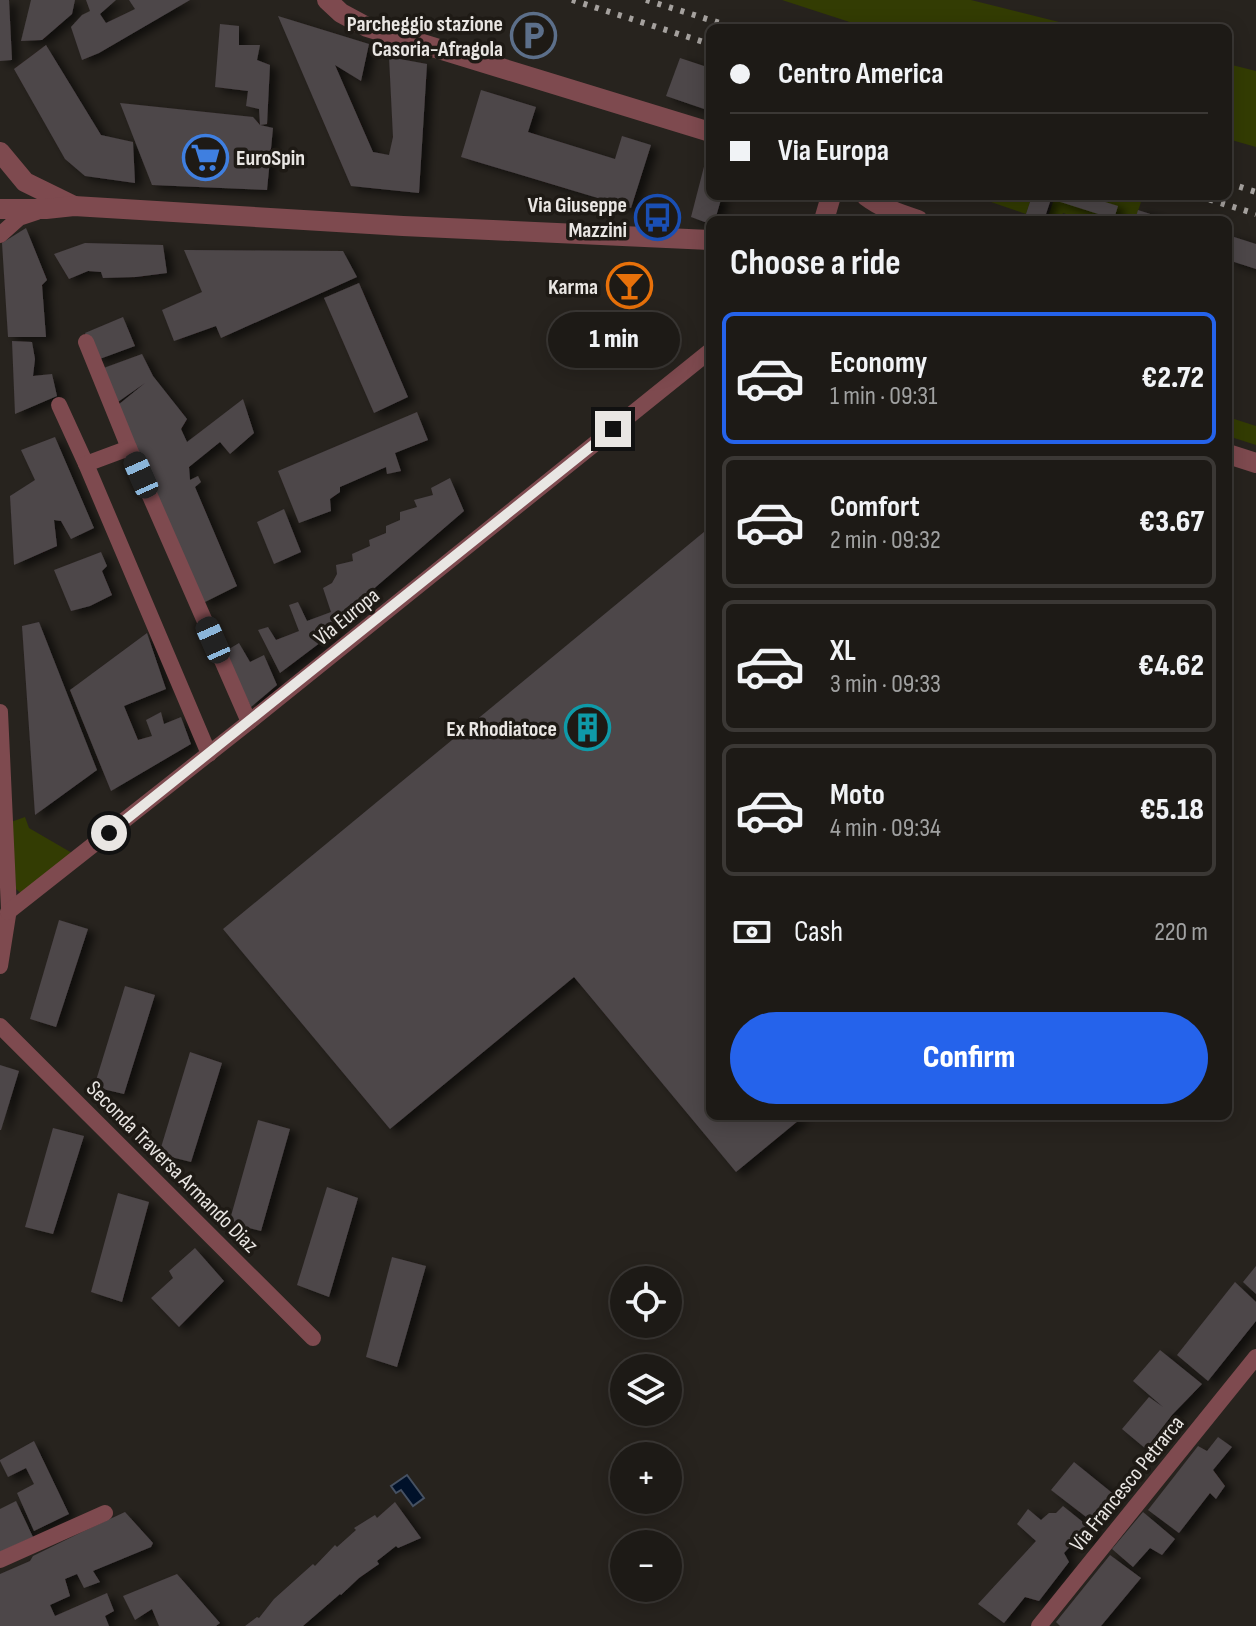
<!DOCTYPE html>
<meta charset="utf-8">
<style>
body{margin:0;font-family:"Sofia Sans Condensed",sans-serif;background:#25231f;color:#f1f3f6;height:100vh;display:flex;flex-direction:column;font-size:30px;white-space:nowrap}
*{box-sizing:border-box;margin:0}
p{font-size:26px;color:#a0a1a1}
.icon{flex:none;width:44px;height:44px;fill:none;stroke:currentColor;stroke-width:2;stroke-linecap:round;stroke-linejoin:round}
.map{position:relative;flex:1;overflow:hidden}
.drawer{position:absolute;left:706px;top:216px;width:526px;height:904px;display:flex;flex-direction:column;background:#1d1a16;border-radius:12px;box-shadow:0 4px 20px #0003,0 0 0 2px #3b3835}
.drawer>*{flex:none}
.banner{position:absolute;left:706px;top:24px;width:526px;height:176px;border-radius:12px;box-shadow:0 4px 20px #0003,0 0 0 2px #3b3835;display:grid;align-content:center;height:176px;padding:0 24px;background:#1d1a16}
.controls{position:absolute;left:610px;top:1266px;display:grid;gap:16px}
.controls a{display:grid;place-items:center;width:72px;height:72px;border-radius:50%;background:#1d1a16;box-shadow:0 4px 20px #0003,0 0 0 2px #3b3835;font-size:40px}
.end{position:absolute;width:36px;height:36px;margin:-18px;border:10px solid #e9e6e3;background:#111;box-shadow:0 0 0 4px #111}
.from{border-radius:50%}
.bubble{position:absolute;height:56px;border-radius:28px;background:#1d1a16;box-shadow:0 4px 20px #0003,0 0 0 2px #3b3835;font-size:26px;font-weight:800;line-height:56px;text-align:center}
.car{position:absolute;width:24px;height:48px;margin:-24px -12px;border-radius:10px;box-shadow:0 0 6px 2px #0007;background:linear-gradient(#222 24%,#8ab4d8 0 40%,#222 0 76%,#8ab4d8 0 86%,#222 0)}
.banner b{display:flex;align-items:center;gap:28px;height:76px;font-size:30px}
.banner b+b{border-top:2px solid #3b3835}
.banner i{width:20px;height:20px;background:#f1f3f6}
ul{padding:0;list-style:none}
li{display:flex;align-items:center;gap:24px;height:132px;margin:0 16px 12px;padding:0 8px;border:4px solid #3b3835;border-radius:12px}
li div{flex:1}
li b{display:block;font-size:30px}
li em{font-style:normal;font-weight:800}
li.current{border-color:#2563eb}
li>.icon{width:72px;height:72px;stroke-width:1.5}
h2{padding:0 24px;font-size:36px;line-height:96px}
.pay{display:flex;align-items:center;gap:20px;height:88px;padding:0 24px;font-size:30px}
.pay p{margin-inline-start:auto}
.action{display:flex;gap:16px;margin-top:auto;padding:16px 24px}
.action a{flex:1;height:92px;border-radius:48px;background:#2563eb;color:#fff;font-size:32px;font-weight:800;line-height:92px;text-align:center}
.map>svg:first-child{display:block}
</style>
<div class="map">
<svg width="1256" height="1626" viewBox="0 0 1256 1626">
<defs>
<filter id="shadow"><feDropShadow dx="7" dy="4" stdDeviation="4" flood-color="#0009"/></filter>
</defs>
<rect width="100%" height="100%" fill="#27231e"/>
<g fill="#333c03">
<polygon points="782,0 971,0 1083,28 868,28"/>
<polygon points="1228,64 1256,71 1256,147 1228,139"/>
<polygon points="990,196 1032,196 1026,214 988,201"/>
<polygon points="1055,196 1119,196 1141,202 1135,220 1074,220 1075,217 1063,213 1061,220 1047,220"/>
<polygon points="1228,417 1256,426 1256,445 1228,436"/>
<polygon points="25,817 29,828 72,853 22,894 16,889 11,822"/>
</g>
<polygon fill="#00112a" stroke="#465162" stroke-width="2" points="407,1475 424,1498 413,1506 401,1490 396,1493 391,1486"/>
<g fill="#4d4649" filter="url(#shadow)">
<polygon points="0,0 9,0 12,60 0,61"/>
<polygon points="31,0 75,0 72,14 42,40 21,41"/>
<polygon points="86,0 116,0 100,14 106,23 135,9 129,0 190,0 99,53 82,60 71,27 82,15 90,11"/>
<polygon points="278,16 369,44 361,81 335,65 373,152 389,155 393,137 389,57 427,64 419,193 351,186"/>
<polygon points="220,24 239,26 239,45 260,45 257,60 270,65 267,124 260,125 259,109 246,106 248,91 215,87"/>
<polygon points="46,45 101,135 133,142 135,183 85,176 65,159 14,69"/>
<polygon points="680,58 710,68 710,111 666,96"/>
<polygon points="481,90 536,107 528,132 615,159 622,136 651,145 631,208 461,157"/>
<polygon points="120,103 253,117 260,125 273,128 267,190 152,185"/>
<polygon points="707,155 710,156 710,196 722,196 715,220 710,220 710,224 691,217"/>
<polygon points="1032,196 1086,196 1118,206 1114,219 1051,199 1044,220 1026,214"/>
<polygon points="1138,210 1166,219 1166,220 1135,220"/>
<polygon points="26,228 47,280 42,285 46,337 8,337 2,243"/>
<polygon points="1228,235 1256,244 1256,269 1228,260"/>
<polygon points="85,243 163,245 167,273 136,277 103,278 101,272 88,271 69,279 54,254"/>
<polygon points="184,250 343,251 357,277 221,338 216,326 174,341 162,310 202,292"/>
<polygon points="359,283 408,397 374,413 324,298"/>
<polygon points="123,317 135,346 97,360 85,333"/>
<polygon points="12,341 32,342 35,359 33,376 52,374 57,396 15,414"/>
<polygon points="142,354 153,376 187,419 181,429 187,442 243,399 254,433 230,454 220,442 189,467 190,480 198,476 201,482 195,487 237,586 203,603 118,405 145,383 115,404 101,369"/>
<polygon points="417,412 428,440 395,453 401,471 387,474 386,467 340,487 340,492 330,499 331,511 299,523 278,471"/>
<polygon points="55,437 94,528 71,539 61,521 54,520 57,546 14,565 10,496 35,480 21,450"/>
<polygon points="450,478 464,511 334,623 337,630 280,673 258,630 268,627 276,640 299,631 289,605 298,602 307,621 331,612 323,588 332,583 337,574 336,565 353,561 352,554 370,546 369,540 386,533 386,526 400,520 400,512 417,507 414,500 433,495 431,488"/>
<polygon points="284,509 301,552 274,564 257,522"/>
<polygon points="710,527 710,1116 804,1116 736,1172 574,977 390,1129 223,929"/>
<polygon points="101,552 107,566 102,571 112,595 90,606 71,611 54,570"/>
<polygon points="39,622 97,770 35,815 22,626"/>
<polygon points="147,633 166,689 124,706 138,740 152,736 146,720 161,712 164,724 181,717 191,744 111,791 70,690"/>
<polygon points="239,643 250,662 264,655 277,685 251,707 224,652"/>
<polygon points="59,920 88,929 56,1027 30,1019"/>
<polygon points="125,986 155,995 124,1094 94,1087"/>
<polygon points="190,1052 222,1063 191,1162 159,1154"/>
<polygon points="0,1065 19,1071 1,1130 0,1130"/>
<polygon points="258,1120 290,1129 261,1231 229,1223"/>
<polygon points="53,1128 84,1136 53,1234 25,1227"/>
<polygon points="327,1187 358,1198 329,1297 297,1285"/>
<polygon points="118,1193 149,1202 122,1302 91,1292"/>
<polygon points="195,1248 224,1281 179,1327 151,1298 173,1278 169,1271"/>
<polygon points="392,1257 426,1266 397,1367 366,1357"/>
<polygon points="1256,1266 1256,1294 1243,1282"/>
<polygon points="1235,1282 1256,1302 1256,1321 1208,1381 1177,1355"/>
<polygon points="1160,1350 1202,1384 1172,1415 1146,1449 1122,1429 1149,1397 1163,1407 1133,1381"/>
<polygon points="1218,1437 1232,1447 1213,1470 1225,1486 1216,1499 1210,1493 1179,1533 1148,1510 1198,1446 1207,1451"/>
<polygon points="34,1441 69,1514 34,1531 17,1493 34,1484 26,1468 8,1477 0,1461 0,1460"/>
<polygon points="1074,1462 1116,1496 1094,1523 1051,1490"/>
<polygon points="16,1501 33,1537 0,1552 0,1509"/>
<polygon points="395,1502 421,1538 398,1548 396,1546 377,1561 379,1564 359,1578 341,1595 340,1594 303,1626 245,1626 257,1617 259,1618 274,1599 313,1564 315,1566 335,1545 337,1547 356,1530 354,1528 375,1515 377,1518"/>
<polygon points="1063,1506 1094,1531 1087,1542 1078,1538 1064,1553 1069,1562 1039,1601 1025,1597 1004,1623 978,1604 1036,1541 1017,1524 1028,1509 1041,1520 1049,1513 1056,1513"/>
<polygon points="125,1512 153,1543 151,1547 93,1571 100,1582 84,1588 77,1574 65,1579 70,1596 50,1605 55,1616 107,1593 114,1611 105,1616 109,1626 0,1626 0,1574 30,1561 33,1556 84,1531"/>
<polygon points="1143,1512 1175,1539 1162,1555 1150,1548 1133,1567 1112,1549"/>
<polygon points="1110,1555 1141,1578 1101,1626 1060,1626 1056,1622"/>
<polygon points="177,1574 220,1623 216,1626 159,1626 152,1609 135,1620 123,1596"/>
</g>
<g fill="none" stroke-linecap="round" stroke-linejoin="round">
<g stroke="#7e4a4f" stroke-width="16">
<polyline points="0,235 19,218 37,212"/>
<polyline points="86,342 129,448 249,722"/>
<polyline points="59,405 86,464"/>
<polyline points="129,448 86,464 209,754"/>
<polyline points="0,712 9,909 0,966"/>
<polyline points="8,912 249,722 710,351"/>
<polyline points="0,1026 313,1338"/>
<polyline points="0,1560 105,1513"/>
<polyline points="1039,1626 1256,1357"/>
</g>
<g stroke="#7e4a4f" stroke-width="20">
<polyline points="327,0 341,13 367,27 710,132"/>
<polyline points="0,152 25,182 74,206"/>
<path d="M866,196C882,208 899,214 918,220"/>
<polyline points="0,209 46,209 74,206 403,226 710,240"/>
<polyline points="824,220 831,196"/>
<polyline points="1228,454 1256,463"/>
</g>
<g stroke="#a5a19e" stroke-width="6" stroke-dasharray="4 8" stroke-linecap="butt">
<polyline points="572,0 710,44"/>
<polyline points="646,0 736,28"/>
<polyline points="1228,183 1256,192"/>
<polyline points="1198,196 1256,214"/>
</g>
</g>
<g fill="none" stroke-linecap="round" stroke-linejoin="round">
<polyline stroke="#e9e6e3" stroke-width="10" points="109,833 613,429"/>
</g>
<defs>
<symbol id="parking-ring" viewBox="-11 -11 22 22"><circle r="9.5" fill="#1e1a15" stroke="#5c6f8a" stroke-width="1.5"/><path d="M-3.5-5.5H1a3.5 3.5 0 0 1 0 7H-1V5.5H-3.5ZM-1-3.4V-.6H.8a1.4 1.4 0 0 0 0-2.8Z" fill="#5c6f8a"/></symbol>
<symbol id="supermarket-ring" viewBox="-11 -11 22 22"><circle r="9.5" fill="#1e1a15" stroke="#3f7fe0" stroke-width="1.5"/><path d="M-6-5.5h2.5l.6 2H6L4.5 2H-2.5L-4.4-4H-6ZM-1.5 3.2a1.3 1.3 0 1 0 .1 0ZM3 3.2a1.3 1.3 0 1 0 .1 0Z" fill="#3f7fe0"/></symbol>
<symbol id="bus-ring" viewBox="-11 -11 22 22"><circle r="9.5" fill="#1e1a15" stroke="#1a4fb4" stroke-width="1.5"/><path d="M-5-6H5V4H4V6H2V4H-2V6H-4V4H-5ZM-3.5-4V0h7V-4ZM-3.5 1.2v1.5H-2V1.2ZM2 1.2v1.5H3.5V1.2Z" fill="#1a4fb4"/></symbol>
<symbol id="bar-ring" viewBox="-11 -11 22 22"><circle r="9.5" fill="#1e1a15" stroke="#e8710a" stroke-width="1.5"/><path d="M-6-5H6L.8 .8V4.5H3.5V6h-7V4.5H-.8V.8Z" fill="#e8710a"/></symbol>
<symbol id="building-ring" viewBox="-11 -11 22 22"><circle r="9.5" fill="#1e1a15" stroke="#0f9aa8" stroke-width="1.5"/><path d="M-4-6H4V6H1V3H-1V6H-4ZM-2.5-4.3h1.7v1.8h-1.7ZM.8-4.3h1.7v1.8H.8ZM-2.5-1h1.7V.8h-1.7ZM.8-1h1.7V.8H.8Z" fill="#0f9aa8"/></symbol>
</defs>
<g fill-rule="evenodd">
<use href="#parking-ring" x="508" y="10" width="51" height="51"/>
<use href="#supermarket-ring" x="180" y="132" width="51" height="51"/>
<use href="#bus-ring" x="632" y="192" width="51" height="51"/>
<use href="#bar-ring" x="604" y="260" width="51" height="51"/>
<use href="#building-ring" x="562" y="702" width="51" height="51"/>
</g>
<g text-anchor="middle" stroke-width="7" stroke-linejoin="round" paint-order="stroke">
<g font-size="22" font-weight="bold" fill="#e9e6e3" stroke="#1e1a15" text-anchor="end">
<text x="503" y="31">Parcheggio stazione<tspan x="503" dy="25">Casoria-Afragola</tspan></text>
<text x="236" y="165" text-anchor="start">EuroSpin</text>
<text x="627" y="212">Via Giuseppe<tspan x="627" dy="25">Mazzini</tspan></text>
<text x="598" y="294">Karma</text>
<text x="557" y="736">Ex Rhodiatoce</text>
</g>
<g font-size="22" fill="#e9e6e3" stroke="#1e1a15">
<text transform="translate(346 616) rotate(-39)" y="8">Via Europa</text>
<text transform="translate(173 1166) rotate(45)" y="8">Seconda Traversa Armando Diaz</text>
<text transform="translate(1126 1483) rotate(-51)" y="8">Via Francesco Petrarca</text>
</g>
</g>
</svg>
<div class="controls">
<a><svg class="icon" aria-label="locate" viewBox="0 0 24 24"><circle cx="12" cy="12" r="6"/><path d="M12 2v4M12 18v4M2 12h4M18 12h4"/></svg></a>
<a><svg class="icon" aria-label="layers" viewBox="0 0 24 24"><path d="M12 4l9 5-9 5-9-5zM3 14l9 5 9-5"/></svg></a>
<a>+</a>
<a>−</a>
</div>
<i class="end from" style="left:109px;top:833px"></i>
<i class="end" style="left:613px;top:429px"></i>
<div class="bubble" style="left:548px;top:312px;width:132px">1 min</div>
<i class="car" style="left:141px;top:475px;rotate:336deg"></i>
<i class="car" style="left:213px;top:640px;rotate:336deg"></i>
<div class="banner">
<b><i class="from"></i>Centro America</b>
<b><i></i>Via Europa</b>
</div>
<section class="drawer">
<h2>Choose a ride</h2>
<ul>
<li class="current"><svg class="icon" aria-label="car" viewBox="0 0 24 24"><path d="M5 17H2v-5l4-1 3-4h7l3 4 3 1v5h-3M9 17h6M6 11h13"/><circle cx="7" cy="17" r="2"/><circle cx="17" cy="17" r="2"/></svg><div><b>Economy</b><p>1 min · 09:31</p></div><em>€2.72</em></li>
<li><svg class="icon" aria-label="car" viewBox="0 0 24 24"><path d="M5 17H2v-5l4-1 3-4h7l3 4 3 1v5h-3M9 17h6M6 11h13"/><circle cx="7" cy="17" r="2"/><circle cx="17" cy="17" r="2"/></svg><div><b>Comfort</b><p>2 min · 09:32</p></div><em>€3.67</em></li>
<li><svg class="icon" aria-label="car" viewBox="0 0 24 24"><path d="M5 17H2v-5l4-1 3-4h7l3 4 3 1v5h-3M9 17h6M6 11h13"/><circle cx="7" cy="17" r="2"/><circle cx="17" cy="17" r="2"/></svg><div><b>XL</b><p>3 min · 09:33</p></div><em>€4.62</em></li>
<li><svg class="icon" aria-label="car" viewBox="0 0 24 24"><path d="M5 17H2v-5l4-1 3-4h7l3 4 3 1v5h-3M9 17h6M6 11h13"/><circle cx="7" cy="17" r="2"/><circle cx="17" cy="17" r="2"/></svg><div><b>Moto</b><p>4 min · 09:34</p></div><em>€5.18</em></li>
</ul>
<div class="pay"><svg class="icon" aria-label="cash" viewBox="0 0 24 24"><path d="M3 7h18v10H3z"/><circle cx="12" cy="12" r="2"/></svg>Cash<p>220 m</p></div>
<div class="action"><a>Confirm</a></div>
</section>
</div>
